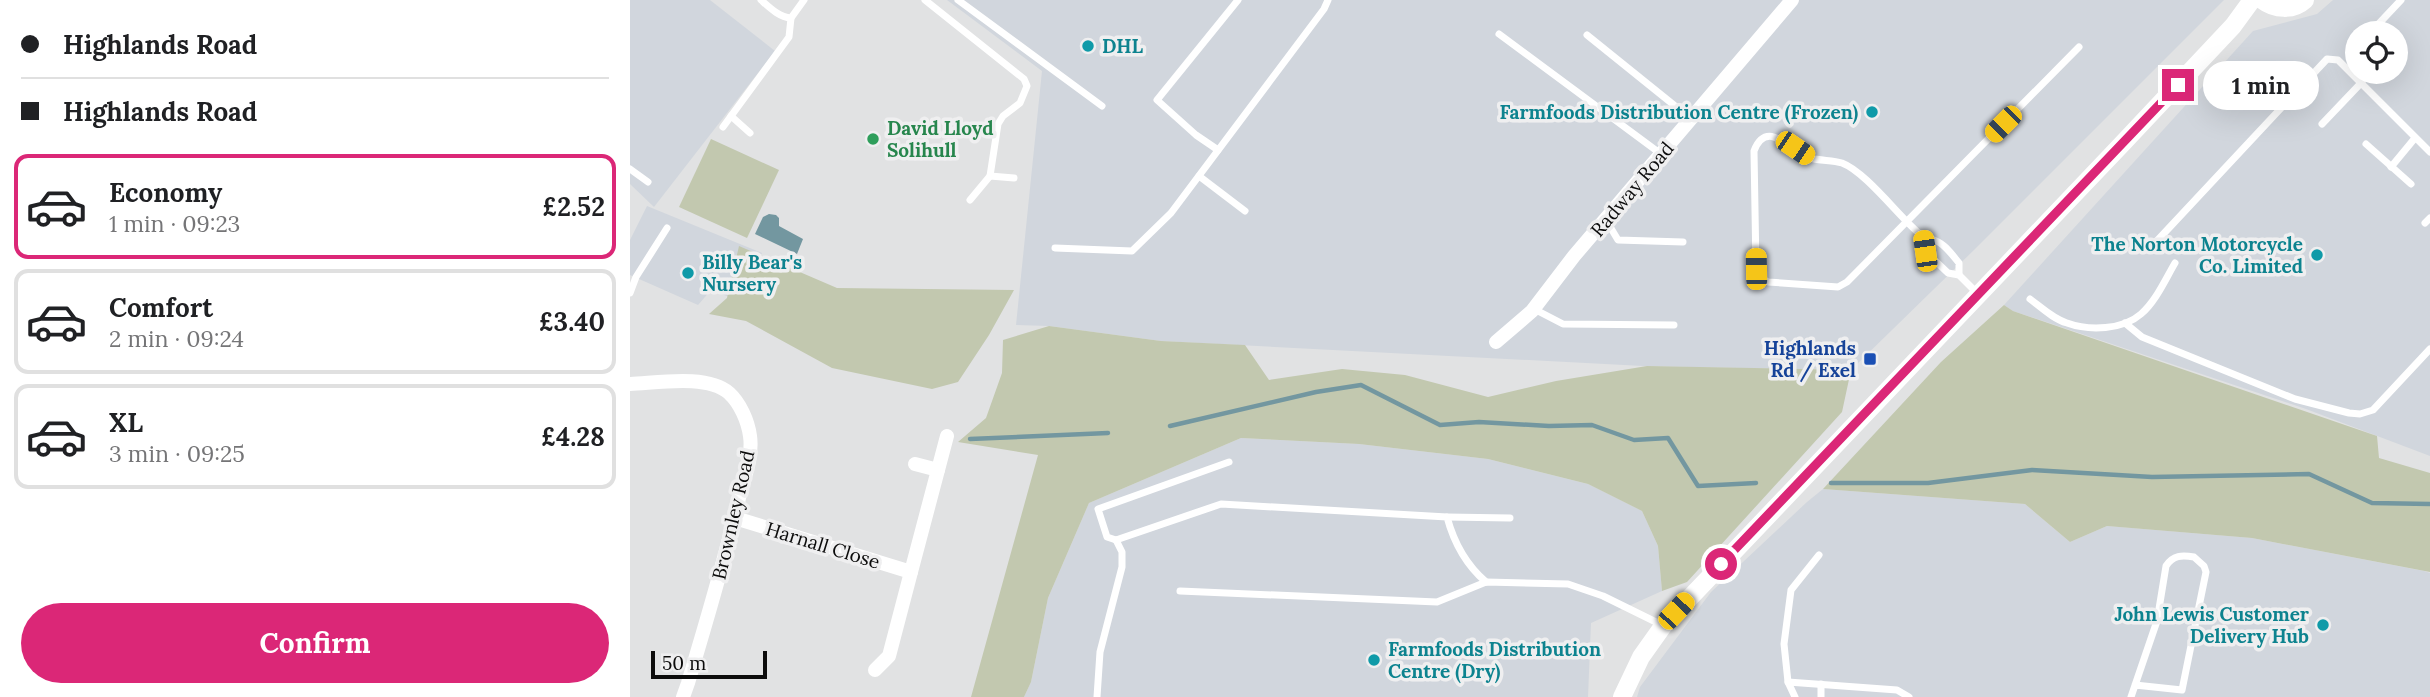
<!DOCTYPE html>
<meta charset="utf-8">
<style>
body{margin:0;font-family:Lora,serif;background:#f6f6f6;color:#202124;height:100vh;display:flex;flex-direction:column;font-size:26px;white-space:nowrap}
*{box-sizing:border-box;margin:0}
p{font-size:23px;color:#757577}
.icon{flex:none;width:38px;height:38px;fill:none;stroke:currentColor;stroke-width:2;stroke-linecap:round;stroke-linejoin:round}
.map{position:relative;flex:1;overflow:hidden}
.panel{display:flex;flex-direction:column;background:#fff;width:630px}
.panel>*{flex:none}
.banner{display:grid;align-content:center;height:154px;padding:0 21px;background:#fff}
.fabs{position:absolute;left:1715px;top:21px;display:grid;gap:14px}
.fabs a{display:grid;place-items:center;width:63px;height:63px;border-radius:50%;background:#fff;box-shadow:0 7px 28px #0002;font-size:35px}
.scale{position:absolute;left:21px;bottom:18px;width:116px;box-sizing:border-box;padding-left:7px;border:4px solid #0c0c0c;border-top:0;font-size:19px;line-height:24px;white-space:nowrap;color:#0c0c0c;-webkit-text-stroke:5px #efeff0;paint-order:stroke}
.end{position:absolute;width:32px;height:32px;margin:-16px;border:9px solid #db2777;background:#fff;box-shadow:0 0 0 4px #fff}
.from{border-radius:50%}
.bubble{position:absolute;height:49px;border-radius:24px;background:#fff;box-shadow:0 7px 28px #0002;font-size:23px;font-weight:700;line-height:49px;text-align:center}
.car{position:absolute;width:21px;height:42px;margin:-21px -10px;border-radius:9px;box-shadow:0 0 5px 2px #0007;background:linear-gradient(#f5c518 24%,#345 0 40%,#f5c518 0 76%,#345 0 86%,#f5c518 0)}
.banner b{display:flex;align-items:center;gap:24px;height:66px;font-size:26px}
.banner b+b{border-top:2px solid #e0e0e0}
.banner i{width:18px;height:18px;background:#202124}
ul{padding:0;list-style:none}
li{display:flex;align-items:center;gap:21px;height:105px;margin:0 14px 10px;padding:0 7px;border:4px solid #e0e0e0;border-radius:14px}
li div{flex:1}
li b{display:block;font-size:26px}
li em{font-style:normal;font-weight:700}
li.active{border-color:#db2777}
li>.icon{width:63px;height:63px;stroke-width:1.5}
.button{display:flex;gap:14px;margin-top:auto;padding:14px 21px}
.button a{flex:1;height:80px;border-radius:42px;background:#db2777;color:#fff;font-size:28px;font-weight:700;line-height:80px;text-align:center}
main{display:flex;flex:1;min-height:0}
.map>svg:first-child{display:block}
</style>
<main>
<section class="panel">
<div class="banner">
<b><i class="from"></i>Highlands Road</b>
<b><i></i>Highlands Road</b>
</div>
<ul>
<li class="active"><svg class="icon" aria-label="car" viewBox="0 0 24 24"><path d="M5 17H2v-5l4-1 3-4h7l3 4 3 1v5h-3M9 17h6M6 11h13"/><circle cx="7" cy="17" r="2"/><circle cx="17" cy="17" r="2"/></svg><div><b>Economy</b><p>1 min · 09:23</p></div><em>£2.52</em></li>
<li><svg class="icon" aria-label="car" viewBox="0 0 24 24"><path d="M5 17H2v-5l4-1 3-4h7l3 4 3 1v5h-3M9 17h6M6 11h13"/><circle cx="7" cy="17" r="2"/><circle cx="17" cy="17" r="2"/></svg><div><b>Comfort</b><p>2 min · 09:24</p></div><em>£3.40</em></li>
<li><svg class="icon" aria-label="car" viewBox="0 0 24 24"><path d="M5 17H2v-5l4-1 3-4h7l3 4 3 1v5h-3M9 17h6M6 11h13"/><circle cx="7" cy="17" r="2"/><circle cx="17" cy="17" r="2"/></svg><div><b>XL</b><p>3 min · 09:25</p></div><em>£4.28</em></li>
</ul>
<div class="button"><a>Confirm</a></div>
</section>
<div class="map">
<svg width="1800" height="697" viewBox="0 0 1800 697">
<rect width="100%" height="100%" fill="#e1e2e3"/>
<g fill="#d1d6dd" fill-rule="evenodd">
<polygon points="0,0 80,0 145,51 24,207 0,184"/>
<polygon points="317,0 1594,0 1344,250 1221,370 1013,366 531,341 419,326 386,325 412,71"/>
<path d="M1703,0H1800V456L1676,409L1383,311L1374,305L1623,31L1687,14ZM1727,33H1766V72H1727Z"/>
<polygon points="17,206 132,253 102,298 81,290 68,305 0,275 0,240"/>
<polygon points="611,438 729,444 858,459 958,484 1012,511 1028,546 1032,591 961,623 958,697 394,697 401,682 418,598 459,503"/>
<polygon points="1193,489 1395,504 1440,542 1477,526 1622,538 1794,571 1800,573 1800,697 1007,697 1010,687 1081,592 1177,502"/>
</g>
<g fill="#c2c8af">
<polygon points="81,139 149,170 117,238 49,207"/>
<polygon points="109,246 207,288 384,290 359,335 328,382 302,389 202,368 116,321 79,314 97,298"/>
<polygon points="1374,305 1383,311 1747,436 1749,458 1800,473 1800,572 1622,538 1477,526 1440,542 1395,504 1193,489 1311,362"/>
<polygon points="419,326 531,341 615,345 639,380 712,369 775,375 858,397 926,381 1017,366 1221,370 1212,412 1057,582 1032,591 1028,546 1012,511 958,484 858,459 729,444 611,438 459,503 418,598 401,682 394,697 341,697 408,455 328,442 356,418 372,373 373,340"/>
</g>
<polygon fill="#7397a0" points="139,214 146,215 149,218 149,226 173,239 167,254 125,234 133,217"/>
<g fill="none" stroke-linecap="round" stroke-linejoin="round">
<g stroke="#7397a0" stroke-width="4.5">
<polyline points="540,426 686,392 731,385 810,425 849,422 919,426 962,425 1004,440 1038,438 1068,486 1126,483"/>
<polyline points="340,439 478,433"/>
<polyline points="1201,483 1298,483 1402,470 1522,477 1679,474 1742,503 1800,504"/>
</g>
<g stroke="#fff" stroke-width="7">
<path d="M131,0C140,8 149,17 161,18L174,0"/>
<polyline points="295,0 394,79 397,86 390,103 373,116 368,124 360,176 340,200"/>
<polyline points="328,0 472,106"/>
<polyline points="1740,33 1771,0"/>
<polyline points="869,34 1031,154"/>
<polyline points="957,35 1060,118"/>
<polyline points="101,116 120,133"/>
<polyline points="1692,124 1732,82"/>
<polyline points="93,127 159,37 161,18"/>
<polyline points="1736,144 1781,184"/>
<polyline points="588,150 566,135 527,100 608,0"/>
<polyline points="1761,167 1785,138"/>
<polyline points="0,169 18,182"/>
<polyline points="360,176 384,178"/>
<polyline points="569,176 615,211"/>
<polyline points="976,220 988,240 1053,242"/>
<polyline points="1795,223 1800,218"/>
<polyline points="1293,237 1295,251 1318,273 1329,275 1348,294"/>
<polyline points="1524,244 1697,59 1708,60 1800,152"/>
<polyline points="425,248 502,251 541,213 694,9 698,0"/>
<path d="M1329,275V263C1323,256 1315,244 1306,241C1301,238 1296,239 1291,235C1270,218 1236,172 1212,163C1202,160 1191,161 1180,158C1162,152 1137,117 1124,151L1126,269L1128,276L1138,282L1208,287L1217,282L1449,47"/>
<polyline points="0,293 6,277 37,228"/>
<path d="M1400,299C1411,307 1423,319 1437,323C1459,331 1493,330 1511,314C1526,301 1535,280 1545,263"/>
<polyline points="904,309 933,324 1044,325"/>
<polyline points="1495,323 1512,337 1665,399 1719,413 1730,414 1743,410 1800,349"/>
<path d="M599,462L468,509L477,537L486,540L591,504L817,517C824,543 835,564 856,582"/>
<polyline points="817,517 880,518"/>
<polyline points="550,591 807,602 856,582 938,584 973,596 1032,625"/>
<polyline points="1158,682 1267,690 1279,697"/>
<polyline points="467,697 470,652 492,567 492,552 486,540"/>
<polyline points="1165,697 1158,682 1154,644 1161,590 1189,555"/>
<polyline points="1191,697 1191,684"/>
<path d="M1501,697L1527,621L1536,566C1543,555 1552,555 1564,557L1574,566L1576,572L1552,690L1505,685"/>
</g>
<g stroke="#fff" stroke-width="14">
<polyline points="866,342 902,311 944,256 1162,0"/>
<path d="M0,384C27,383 77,374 99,393C110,403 118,421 120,436C123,456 114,479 109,498C95,561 76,622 58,683L53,697"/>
<polyline points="285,464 308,470"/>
<polyline points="105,518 281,572 317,436"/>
<polyline points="245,670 259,656 281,572"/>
</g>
<g stroke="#fff" stroke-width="18">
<path d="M1632,0C1645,10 1663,11 1675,0"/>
<polyline points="992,697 1011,657 1033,626 1492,144 1603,26 1622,0"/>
</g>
</g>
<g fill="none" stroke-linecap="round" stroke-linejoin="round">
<polyline stroke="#db2777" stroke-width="9" points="1091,564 1548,85"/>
</g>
<g fill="#0f9aa8" stroke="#efeff0" stroke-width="2.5">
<circle cx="458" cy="46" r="7"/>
<circle cx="1242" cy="112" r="7"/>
<circle cx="1687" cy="255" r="7"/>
<circle cx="58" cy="273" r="7"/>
<circle cx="1693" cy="625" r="7"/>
<circle cx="744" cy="660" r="7"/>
</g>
<circle fill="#2e9e5b" stroke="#efeff0" stroke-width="2.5" cx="243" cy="139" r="7"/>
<rect fill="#1a4fb4" stroke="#efeff0" stroke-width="2.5" x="1233" y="352" width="14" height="14" rx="3.5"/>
<g text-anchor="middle" stroke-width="7" stroke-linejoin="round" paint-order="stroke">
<g font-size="19" font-weight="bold" fill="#0d838f" stroke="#efeff0" text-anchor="start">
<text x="472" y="53">DHL</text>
<text x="1228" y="119" text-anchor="end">Farmfoods Distribution Centre (Frozen)</text>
<text x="1673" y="251" text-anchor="end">The Norton Motorcycle<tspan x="1673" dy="22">Co. Limited</tspan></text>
<text x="72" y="269">Billy Bear's<tspan x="72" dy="22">Nursery</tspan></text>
<text x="1679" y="621" text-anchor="end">John Lewis Customer<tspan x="1679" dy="22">Delivery Hub</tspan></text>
<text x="758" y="656">Farmfoods Distribution<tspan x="758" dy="22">Centre (Dry)</tspan></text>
</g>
<g font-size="19" font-weight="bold" fill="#27864d" stroke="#efeff0" text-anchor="start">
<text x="257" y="135">David Lloyd<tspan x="257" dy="22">Solihull</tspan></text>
</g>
<g font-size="19" fill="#0c0c0c" stroke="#efeff0">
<text transform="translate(1002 189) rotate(-50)" y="7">Radway Road</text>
<text transform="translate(103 515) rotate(-77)" y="7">Brownley Road</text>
<text transform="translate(193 545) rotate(17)" y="7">Harnall Close</text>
</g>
<g font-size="19" font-weight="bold" fill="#164399" stroke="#efeff0" text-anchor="end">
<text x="1226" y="355">Highlands<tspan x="1226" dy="22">Rd / Exel</tspan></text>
</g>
</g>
</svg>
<div class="fabs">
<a><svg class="icon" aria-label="locate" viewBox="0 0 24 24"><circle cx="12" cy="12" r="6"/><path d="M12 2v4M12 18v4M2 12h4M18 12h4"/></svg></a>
</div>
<div class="scale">50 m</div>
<i class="end from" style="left:1091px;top:564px"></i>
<i class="end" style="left:1548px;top:85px"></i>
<div class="bubble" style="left:1573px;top:61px;width:116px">1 min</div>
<i class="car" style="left:1373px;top:124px;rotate:225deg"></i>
<i class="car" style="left:1165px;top:148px;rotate:124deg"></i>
<i class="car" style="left:1295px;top:251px;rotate:352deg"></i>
<i class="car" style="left:1126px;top:269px;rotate:359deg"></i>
<i class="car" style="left:1046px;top:611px;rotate:43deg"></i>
</div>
</main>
